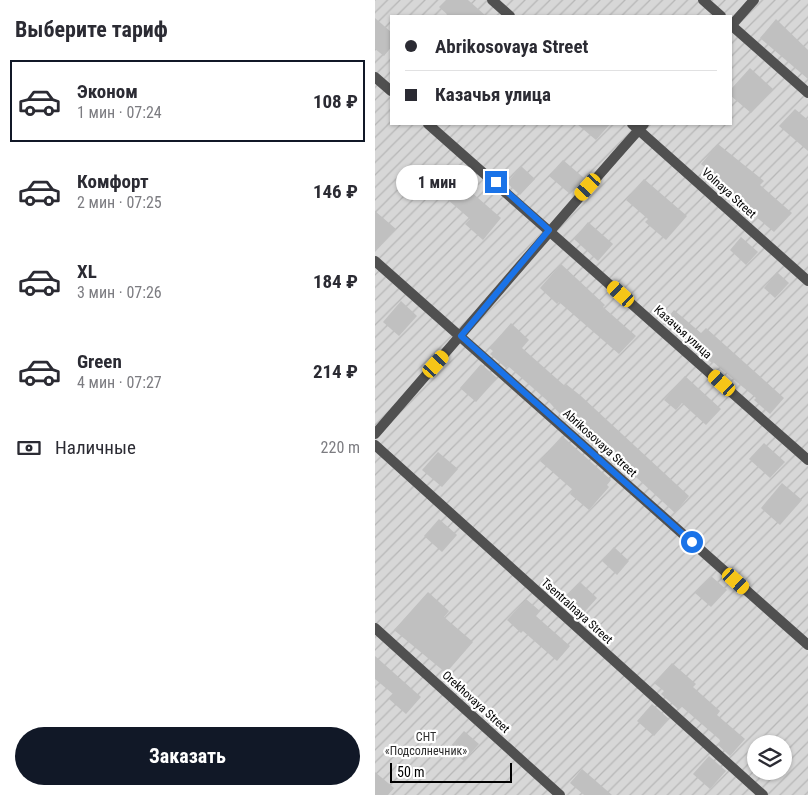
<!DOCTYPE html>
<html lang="ru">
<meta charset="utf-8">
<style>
body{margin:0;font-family:"Roboto Condensed",sans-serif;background:#f2f2f3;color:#2b2b33;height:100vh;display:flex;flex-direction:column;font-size:19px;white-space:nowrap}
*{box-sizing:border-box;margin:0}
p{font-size:16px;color:#7c7c81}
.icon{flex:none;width:28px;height:28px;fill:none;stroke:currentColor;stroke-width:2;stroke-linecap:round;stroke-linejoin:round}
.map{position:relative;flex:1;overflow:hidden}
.sheet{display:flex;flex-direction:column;background:#fff;width:375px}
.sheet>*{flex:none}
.banner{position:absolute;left:15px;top:15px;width:342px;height:110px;border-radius:0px;box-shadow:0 1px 4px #0004;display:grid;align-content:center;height:110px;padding:0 15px;background:#fff}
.buttons{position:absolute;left:372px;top:735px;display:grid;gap:10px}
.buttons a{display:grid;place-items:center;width:45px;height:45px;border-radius:50%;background:#fff;box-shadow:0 1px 4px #0004;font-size:25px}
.scale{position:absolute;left:15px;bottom:12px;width:122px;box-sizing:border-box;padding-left:5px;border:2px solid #000;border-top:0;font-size:14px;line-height:18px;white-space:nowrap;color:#000;-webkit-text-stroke:4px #fff;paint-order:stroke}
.end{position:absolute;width:22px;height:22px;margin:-11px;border:6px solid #1a73e8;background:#fff;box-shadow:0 0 0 2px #fff}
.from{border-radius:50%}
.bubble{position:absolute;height:35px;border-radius:18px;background:#fff;box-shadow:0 1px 4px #0004;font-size:16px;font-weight:700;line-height:35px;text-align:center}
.car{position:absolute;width:15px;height:30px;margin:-15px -8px;border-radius:6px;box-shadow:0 0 4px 1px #0007;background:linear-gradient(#f5c518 24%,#345 0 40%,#f5c518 0 76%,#345 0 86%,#f5c518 0)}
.banner b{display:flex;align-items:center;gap:18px;height:48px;font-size:19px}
.banner b+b{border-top:1px solid #e1e1e2}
.banner i{width:12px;height:12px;background:#2b2b33}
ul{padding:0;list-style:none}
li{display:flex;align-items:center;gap:15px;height:82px;margin:0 10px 8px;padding:0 5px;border:2px solid transparent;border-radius:0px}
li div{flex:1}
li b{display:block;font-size:19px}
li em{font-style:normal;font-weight:700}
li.current{border-color:#111827}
li>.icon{width:45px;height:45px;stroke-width:1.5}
h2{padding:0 15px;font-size:22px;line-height:60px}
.pay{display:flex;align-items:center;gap:12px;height:55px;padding:0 15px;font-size:19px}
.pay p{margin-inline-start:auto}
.action{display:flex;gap:10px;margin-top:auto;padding:10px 15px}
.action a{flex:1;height:58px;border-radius:30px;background:#111827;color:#fff;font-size:20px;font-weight:700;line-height:58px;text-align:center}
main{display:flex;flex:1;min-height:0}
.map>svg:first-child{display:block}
</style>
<main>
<section class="sheet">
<h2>Выберите тариф</h2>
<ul>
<li class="current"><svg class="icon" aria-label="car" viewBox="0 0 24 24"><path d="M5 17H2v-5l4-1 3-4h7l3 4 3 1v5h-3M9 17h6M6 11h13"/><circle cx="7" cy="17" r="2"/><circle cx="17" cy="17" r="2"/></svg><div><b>Эконом</b><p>1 мин · 07:24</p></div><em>108 ₽</em></li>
<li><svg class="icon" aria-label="car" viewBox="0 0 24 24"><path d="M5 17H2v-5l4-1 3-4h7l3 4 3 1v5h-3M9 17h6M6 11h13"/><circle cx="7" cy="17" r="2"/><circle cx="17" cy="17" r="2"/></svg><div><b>Комфорт</b><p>2 мин · 07:25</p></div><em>146 ₽</em></li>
<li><svg class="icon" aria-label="car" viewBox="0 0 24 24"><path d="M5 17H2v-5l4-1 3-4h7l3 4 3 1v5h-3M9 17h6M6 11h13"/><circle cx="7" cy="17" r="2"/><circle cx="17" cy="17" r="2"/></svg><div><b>XL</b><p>3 мин · 07:26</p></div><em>184 ₽</em></li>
<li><svg class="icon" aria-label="car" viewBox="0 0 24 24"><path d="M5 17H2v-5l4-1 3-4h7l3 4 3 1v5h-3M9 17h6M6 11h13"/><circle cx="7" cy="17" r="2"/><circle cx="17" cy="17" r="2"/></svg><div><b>Green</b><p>4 мин · 07:27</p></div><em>214 ₽</em></li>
</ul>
<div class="pay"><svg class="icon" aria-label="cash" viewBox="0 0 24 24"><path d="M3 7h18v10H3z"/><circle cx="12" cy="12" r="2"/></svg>Наличные<p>220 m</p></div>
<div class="action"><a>Заказать</a></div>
</section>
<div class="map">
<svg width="433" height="795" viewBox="0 0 433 795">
<defs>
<pattern id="garden-furrows" width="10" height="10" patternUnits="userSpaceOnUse" patternTransform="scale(1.25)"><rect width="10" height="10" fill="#d7d7d7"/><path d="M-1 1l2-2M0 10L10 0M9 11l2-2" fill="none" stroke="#b7b7b7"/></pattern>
</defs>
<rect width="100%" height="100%" fill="#fff"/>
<path fill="url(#garden-furrows)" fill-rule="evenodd" d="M0,0H433V795H0ZM16,16H356V124H16ZM381,744H409V771H381Z"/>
<g fill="#c0c0c0">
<polygon points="71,0 93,0 111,16 74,16 64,7"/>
<polygon points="0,18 16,32 16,47 9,56 0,49"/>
<polygon points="401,19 433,50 433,79 385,38"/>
<polygon points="375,68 398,89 376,113 356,96 356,89"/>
<polygon points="420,109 433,120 433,151 404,126"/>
<polygon points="202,124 235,124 221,140"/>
<polygon points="343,144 389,181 385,185 417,213 399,232 349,190 352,187 326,164"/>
<polygon points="188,160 209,178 195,194 174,176"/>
<polygon points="146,166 160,179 145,195 132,183"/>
<polygon points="83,170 100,186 95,191 126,218 108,240 90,224 95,219 64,192"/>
<polygon points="269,179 312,216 291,240 270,222 273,219 251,200"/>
<polygon points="0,211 21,229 0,252"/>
<polygon points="213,222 238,244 223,261 199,239"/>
<polygon points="366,237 383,252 371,265 355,250"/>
<polygon points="186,264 230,305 228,307 261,336 244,354 184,302 182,304 165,288"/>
<polygon points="402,272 414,283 400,298 389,288"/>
<polygon points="26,301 42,316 24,336 8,322"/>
<polygon points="299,310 326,333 331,328 409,398 395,414 379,400 381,398 338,362 337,363 288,323"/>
<polygon points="136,323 154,340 147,348 190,386 191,384 206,396 314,496 300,513 249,466 245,469 196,426 175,403 133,366 131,368 115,354 118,351 114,348"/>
<polygon points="106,364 122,378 101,402 85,388"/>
<polygon points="310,376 346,409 331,425 307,403 301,410 289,400"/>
<polygon points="187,436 236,480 232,485 234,487 214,510 195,494 198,490 165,461"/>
<polygon points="389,443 410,462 395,478 374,459"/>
<polygon points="63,452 83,469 67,487 47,470"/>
<polygon points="407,483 427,500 405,525 386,508"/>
<polygon points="64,519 82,535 67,552 49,536"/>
<polygon points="239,547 254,561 242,575 227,561"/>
<polygon points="336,576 352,590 336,607 320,593"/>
<polygon points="205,582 222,598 205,617 188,601"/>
<polygon points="53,592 74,611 69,617 98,642 71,673 19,630"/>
<polygon points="151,599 165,611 161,616 195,646 182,661 148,631 146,633 132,620"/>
<polygon points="0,656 46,697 31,714 14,699 18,694 0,679"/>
<polygon points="297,663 321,684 318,687 345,711 342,715 370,739 355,756 343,745 346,742 344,739 306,706 303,709 286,694 289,691 279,683"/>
<polygon points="277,704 294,719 279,736 262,721"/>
<polygon points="89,731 104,744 89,761 74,748"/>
<polygon points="334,756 351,771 335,789 318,774"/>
<polygon points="207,769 237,795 209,795 195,783"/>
<polygon points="0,772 19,788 13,795 0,795"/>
</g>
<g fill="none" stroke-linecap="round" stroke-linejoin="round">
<g stroke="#505050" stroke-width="10">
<polyline points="117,0 135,16"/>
<polyline points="328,0 346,16"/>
<polyline points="356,25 433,93"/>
<polyline points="356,26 379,0"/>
<polyline points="0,77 16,91"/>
<polyline points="53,124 433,460"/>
<polyline points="257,124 433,281"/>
<polyline points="0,261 433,645"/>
<path d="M0,434C90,331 178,226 269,124"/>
<polyline points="0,445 388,795"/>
<polyline points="0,628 185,795"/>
</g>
</g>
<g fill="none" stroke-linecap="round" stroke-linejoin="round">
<polyline stroke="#1a73e8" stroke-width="6" points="121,182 174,230 86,336 317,542"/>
</g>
<g text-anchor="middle" stroke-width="4.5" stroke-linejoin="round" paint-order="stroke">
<g font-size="12" fill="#000" stroke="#fff">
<text transform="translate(354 193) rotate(42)" y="4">Volnaya Street</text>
<text transform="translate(308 332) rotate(42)" y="4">Казачья улица</text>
<text transform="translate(225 443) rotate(42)" y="4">Abrikosovaya Street</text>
<text transform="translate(202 611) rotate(42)" y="4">Tsentralnaya Street</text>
<text transform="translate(101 702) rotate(42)" y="4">Orekhovaya Street</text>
</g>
<g font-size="12" fill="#2e2e2e" stroke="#fff">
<text x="51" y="741">СНТ<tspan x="51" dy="14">«Подсолнечник»</tspan></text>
</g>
</g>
</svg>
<div class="buttons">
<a><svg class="icon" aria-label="layers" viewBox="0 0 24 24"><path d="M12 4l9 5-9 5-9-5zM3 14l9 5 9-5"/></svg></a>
</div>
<div class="scale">50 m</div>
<i class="end from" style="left:317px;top:542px"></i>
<i class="end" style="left:121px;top:182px"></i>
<div class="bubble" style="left:21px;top:165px;width:82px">1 мин</div>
<i class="car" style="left:213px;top:187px;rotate:222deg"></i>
<i class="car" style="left:246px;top:294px;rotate:312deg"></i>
<i class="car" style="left:61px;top:364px;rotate:42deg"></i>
<i class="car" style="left:347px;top:383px;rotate:312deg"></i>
<i class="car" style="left:361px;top:581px;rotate:132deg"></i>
<div class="banner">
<b><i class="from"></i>Abrikosovaya Street</b>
<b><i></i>Казачья улица</b>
</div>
</div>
</main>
